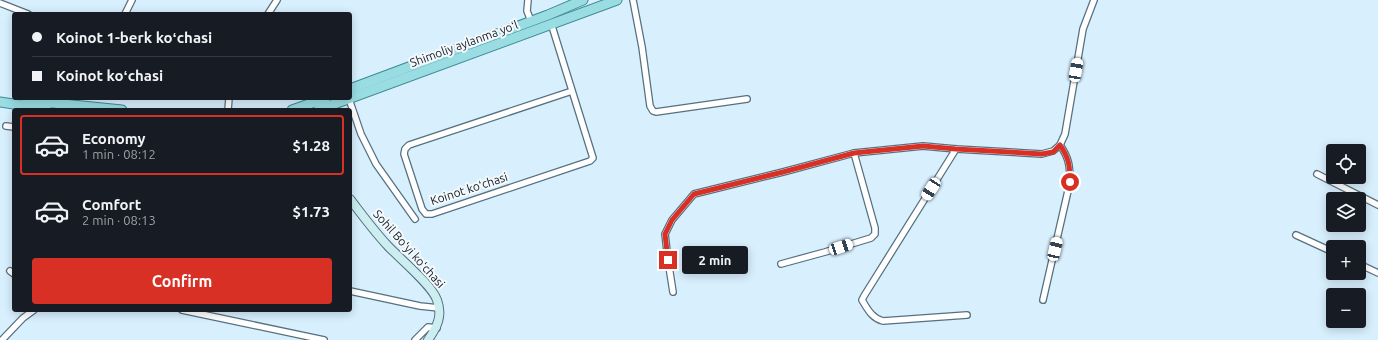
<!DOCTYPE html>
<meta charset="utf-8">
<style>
body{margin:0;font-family:Ubuntu,sans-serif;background:#242831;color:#f1f3f6;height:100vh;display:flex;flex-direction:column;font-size:15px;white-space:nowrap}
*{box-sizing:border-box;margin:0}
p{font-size:13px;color:#9ea1a6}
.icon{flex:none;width:22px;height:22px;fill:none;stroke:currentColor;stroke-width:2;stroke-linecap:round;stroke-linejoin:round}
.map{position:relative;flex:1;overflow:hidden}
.details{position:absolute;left:12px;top:108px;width:340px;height:204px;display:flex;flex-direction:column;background:#171b24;border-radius:4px;box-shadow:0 2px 10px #0003}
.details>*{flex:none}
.hud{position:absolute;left:12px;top:12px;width:340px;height:88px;border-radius:4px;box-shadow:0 2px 10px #0003;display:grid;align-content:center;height:88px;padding:0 20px;background:#171b24}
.tools{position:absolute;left:1326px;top:144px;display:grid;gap:8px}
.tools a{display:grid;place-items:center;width:40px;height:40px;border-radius:4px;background:#171b24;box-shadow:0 2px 10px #0003;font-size:20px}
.end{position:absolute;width:18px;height:18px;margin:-9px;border:5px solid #d93025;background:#fff;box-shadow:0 0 0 2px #fff}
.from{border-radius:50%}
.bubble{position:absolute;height:28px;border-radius:4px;background:#171b24;box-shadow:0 2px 10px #0003;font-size:13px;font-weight:700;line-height:28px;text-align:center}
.car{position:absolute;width:12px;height:24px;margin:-12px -6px;border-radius:5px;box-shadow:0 0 3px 1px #0007;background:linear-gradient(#fff 24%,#345 0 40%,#fff 0 76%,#345 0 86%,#fff 0)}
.hud b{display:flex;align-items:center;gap:14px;height:38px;font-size:15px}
.hud b+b{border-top:1px solid #363941}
.hud i{width:10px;height:10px;background:#f1f3f6}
ul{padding:7px 0 0;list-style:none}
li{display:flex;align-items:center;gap:12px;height:60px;margin:0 8px 6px;padding:0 12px;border:2px solid transparent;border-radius:4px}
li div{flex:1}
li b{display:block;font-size:15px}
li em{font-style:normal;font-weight:700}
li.on{border-color:#d93025}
li>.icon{width:36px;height:36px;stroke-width:1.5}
.action{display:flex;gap:8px;margin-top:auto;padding:8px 20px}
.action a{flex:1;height:46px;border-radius:4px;background:#d93025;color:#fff;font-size:16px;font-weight:700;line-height:46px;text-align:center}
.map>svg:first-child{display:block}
</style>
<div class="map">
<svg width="1378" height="340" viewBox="0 0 1378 340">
<rect width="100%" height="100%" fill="#d8effd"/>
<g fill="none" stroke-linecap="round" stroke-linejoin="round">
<defs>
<g id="minor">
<polyline points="528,0 527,11 531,21"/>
<polyline points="633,0 642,47 650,106 653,111 656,112 747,99"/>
<polyline points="0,3 28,14"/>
<polyline points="125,14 132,0"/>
<polyline points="268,14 277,0"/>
<polyline points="551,23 593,158 590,161 432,214 426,214 422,209 404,154 405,149 409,145 572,91"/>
<polyline points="349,99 361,134 376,164 415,219"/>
<polyline points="228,110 229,98"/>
<polyline points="6,126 14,127"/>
<path d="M956,149L864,296L862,300C868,310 872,318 883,321L967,315"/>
<polyline points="1317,174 1378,205"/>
<polyline points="1296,235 1333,252"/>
<polyline points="781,264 825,252 871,238 875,234 875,228 854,153"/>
<polyline points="1359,264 1378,273"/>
<polyline points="10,271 14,274"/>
<polyline points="350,291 420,306 439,308"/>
<polyline points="673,292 668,260 665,234 672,220 694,194 783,172 854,153 923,146 956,149 1042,154 1053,151 1060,145 1065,134 1083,29 1094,0"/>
<path d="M1043,300L1070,182C1070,166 1069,158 1060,145"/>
<polyline points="182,310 324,340"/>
<polyline points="2,340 23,318 34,310"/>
<polyline points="415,340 428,327 437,328"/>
</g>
<path id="secondary" d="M350,199C362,215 374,231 387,245C399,258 432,285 437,300C443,316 437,327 428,340"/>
<g id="primary">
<polyline points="350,89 548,15 583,0"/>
<polyline points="0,102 20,105 47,110"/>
<polyline points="20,105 43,102 122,110"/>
<polyline points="292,110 326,98"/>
<polyline points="318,110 617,0"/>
</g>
</defs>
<use href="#minor" stroke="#56707f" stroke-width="8"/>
<use href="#secondary" stroke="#56707f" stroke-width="10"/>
<use href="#primary" stroke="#3e8b94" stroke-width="11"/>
<use href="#minor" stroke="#fff" stroke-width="5.5"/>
<use href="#secondary" stroke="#cceef1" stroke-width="8"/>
<use href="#primary" stroke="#99dde3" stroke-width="9"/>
</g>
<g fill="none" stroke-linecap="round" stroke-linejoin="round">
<path stroke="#d93025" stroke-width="5" d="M668,260L665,234L672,220L694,194L783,172L854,153L923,146L956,149L1042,154L1053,152L1060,145C1069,158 1070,166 1070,182"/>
</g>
<g text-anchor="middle" stroke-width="4" stroke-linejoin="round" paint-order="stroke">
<g font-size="12" fill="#131e24" stroke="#f4f9fd">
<text transform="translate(464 44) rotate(-20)" y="4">Shimoliy aylanma yoʻl</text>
<text transform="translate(469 189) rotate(-18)" y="4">Koinot koʻchasi</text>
<text transform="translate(409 249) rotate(48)" y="4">Sohil Boʻyi koʻchasi</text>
</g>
</g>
</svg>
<div class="tools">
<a><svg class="icon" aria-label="locate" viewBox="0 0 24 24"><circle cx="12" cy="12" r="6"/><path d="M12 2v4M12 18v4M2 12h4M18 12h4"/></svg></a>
<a><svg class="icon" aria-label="layers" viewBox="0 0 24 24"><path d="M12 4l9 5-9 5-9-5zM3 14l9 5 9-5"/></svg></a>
<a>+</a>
<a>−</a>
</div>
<i class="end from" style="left:1070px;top:182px"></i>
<i class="end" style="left:668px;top:260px"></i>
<div class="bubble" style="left:682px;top:246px;width:66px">2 min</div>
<i class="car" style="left:1076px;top:70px;rotate:10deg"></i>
<i class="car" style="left:931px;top:189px;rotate:213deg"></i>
<i class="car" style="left:841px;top:247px;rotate:72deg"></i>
<i class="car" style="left:1055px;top:249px;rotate:13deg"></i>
<div class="hud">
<b><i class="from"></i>Koinot 1-berk koʻchasi</b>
<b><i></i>Koinot koʻchasi</b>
</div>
<section class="details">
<ul>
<li class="on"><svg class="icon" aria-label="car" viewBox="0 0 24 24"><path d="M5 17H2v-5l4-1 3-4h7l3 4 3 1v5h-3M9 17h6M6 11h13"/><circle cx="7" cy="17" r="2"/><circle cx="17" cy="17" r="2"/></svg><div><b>Economy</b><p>1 min · 08:12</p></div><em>$1.28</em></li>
<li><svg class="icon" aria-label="car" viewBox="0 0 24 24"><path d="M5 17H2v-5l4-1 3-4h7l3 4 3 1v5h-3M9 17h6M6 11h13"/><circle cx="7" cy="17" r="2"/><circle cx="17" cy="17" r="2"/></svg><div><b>Comfort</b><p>2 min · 08:13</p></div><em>$1.73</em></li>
</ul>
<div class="action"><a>Confirm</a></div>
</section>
</div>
